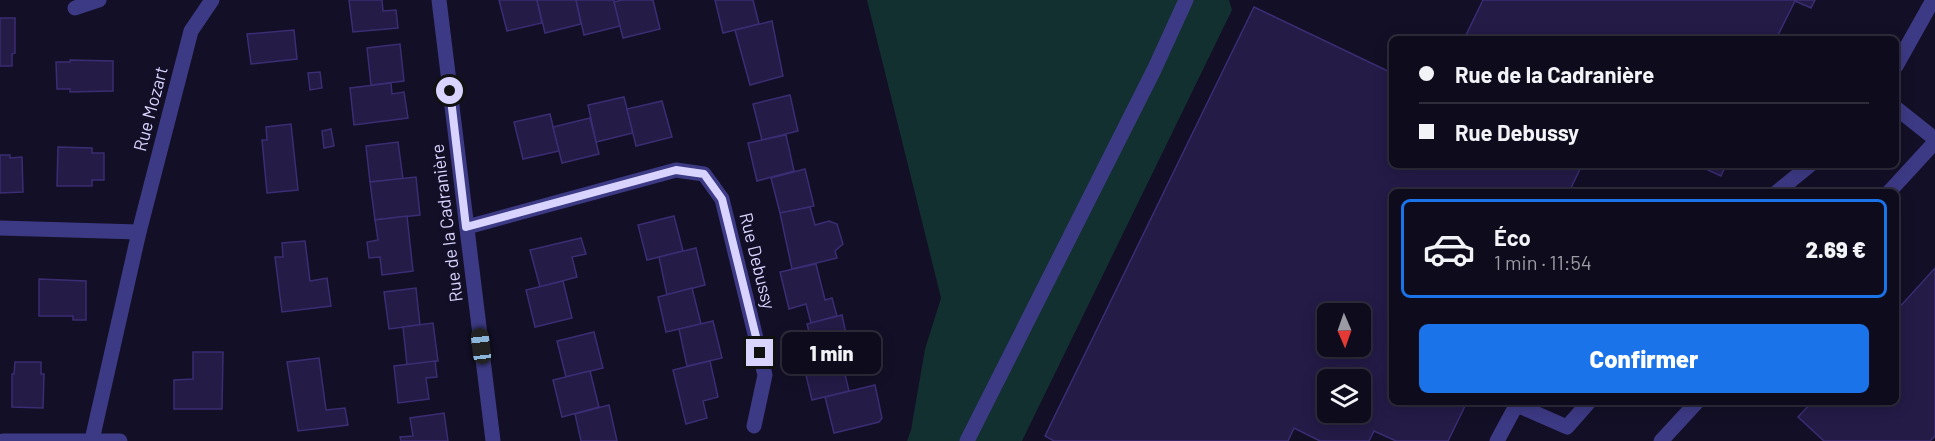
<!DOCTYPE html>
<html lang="fr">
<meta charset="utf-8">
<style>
body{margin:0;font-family:Barlow,sans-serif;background:#171425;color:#f1f3f6;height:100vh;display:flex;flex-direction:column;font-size:22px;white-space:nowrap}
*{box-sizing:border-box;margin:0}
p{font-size:20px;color:#9b9ba3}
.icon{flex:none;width:33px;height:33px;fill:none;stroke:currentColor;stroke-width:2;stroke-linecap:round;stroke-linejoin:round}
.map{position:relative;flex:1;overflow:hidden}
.drawer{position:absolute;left:1389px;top:189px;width:510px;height:216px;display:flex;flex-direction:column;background:#0e0b1c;border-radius:9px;box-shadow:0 3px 15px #0003,0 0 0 2px #2e2b3b}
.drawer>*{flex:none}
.guide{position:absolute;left:1389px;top:36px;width:510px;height:132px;border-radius:9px;box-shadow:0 3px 15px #0003,0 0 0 2px #2e2b3b;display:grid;align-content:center;height:132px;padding:0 30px;background:#0e0b1c}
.needle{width:39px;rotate:178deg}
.tools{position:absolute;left:1317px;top:303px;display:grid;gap:12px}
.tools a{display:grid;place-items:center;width:54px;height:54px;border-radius:9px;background:#0e0b1c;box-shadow:0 3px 15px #0003,0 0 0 2px #2e2b3b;font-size:30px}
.end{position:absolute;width:27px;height:27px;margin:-14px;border:8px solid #d9d4ff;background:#111;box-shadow:0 0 0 3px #111}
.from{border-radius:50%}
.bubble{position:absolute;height:42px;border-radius:9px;background:#0e0b1c;box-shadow:0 3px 15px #0003,0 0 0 2px #2e2b3b;font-size:20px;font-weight:800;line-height:42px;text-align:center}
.car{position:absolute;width:18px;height:36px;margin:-18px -9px;border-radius:8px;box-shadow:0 0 4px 2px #0007;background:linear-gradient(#222 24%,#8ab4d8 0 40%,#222 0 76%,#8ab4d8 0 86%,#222 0)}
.guide b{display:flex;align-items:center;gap:21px;height:57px;font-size:22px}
.guide b+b{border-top:2px solid #2e2b3b}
.guide i{width:15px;height:15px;background:#f1f3f6}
ul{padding:10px 0 0;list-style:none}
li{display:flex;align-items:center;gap:18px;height:99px;margin:0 12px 9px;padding:0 18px;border:3px solid transparent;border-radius:9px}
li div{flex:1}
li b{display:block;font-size:22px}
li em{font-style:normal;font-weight:800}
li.selected{border-color:#1a73e8}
li>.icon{width:54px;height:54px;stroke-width:1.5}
.cta{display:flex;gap:12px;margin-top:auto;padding:12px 30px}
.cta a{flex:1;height:69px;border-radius:9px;background:#1a73e8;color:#fff;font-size:24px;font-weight:800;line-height:69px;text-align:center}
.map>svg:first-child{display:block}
</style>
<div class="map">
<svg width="1935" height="441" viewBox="0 0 1935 441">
<rect width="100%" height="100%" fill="#130f26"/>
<polygon fill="#12302f" points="867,0 1229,0 1232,10 1022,441 907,441 911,430 925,349 941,298"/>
<g fill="#241b47" stroke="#3b2d73" stroke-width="1.5" fill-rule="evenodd">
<polygon points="349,0 382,0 383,11 396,10 398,28 353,32"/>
<polygon points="499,0 537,0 542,23 507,31"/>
<polygon points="537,0 576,0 581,24 545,33"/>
<polygon points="576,0 614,0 620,26 584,35"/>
<polygon points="622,0 653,0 660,29 623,38 614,2"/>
<polygon points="715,0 753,0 759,24 723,33"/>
<polygon points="1483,0 1815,0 1811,8 1795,1 1776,39 1464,39"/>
<path d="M1254,7L1392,73V165H1582L1569,192H1392V402H1467L1448,441H1396L1374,431L1369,441H1320L1294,428L1288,441H1054L1045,436ZM1328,314H1360V346H1328ZM1328,380H1360V412H1328Z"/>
<polygon points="0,18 15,18 15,53 12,54 12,66 0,66"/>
<polygon points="772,21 783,76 750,85 735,30"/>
<polygon points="294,30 297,59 251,64 247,34"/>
<polygon points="400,44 404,81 371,85 367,48"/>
<polygon points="70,60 113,61 113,91 70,92 70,89 57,89 56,62 70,62"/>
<polygon points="320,72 322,88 310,90 308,73"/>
<polygon points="391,83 392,94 404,92 408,118 354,125 350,88"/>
<polygon points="790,95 798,131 762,140 753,104"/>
<polygon points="624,97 633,133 596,142 588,105"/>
<polygon points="662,101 672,137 636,146 627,109"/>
<polygon points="550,114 559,151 523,159 514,122"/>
<polygon points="590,118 599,154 562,163 553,127"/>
<polygon points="291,124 298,190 267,193 262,140 267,140 266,127"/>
<polygon points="331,129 334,146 324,148 322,131"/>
<polygon points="786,135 794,171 757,181 748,143"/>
<polygon points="398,142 403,179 370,182 366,146"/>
<polygon points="58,147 92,148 92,153 104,153 104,180 92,180 92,186 57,186"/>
<polygon points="0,155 10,155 10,158 22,157 23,192 0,193"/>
<polygon points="1697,165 1726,165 1721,176"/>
<polygon points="805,169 814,206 780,213 771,178"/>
<polygon points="416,177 420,215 375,220 370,182"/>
<polygon points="810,207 815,225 829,221 837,224 843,244 835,251 837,258 792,269 780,213"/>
<polygon points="407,216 413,271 382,275 380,257 369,258 367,242 378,240 375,220"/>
<polygon points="674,216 683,251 647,260 638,225"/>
<polygon points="581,238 586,254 572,257 577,277 540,287 530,250"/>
<polygon points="305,241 310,281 327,278 331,306 282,312 275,257 283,257 282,243"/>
<polygon points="696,248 705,285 667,295 659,257"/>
<polygon points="816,264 825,300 832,298 837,316 811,323 806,304 789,309 780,272"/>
<polygon points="1935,268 1935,436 1930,441 1824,441 1798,417 1812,402 1896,402 1896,311"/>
<polygon points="39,279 86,281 86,320 73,320 73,316 39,316"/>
<polygon points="563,281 572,318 535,327 526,290"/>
<polygon points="416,288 420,325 389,329 384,292"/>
<polygon points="692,288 701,324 666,332 658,297"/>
<polygon points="842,315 850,352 807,362 804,350 813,347 807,324"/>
<polygon points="713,321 722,358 687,366 679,329"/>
<polygon points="433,323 438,361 407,365 403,327"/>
<polygon points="594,332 603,368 566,377 557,341"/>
<polygon points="193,352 223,352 222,409 174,409 174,380 193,379"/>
<polygon points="840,354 849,391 812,400 803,363"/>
<polygon points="319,358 326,410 345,408 348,425 298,431 287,362"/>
<polygon points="435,361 437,377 426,378 429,399 398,403 394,366"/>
<polygon points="710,361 718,397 703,401 707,418 686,424 673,370"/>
<polygon points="15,362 41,362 41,374 44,374 43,408 12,407 12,374 14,374"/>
<polygon points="590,371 599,407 562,417 553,380"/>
<polygon points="875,385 882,418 879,422 834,433 825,397"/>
<polygon points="609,405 617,441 581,441 575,414"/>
<polygon points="444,413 448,441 401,441 400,437 413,436 410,418"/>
</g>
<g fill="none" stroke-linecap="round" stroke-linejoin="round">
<g stroke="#3d3a85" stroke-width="15">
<polyline points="1896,66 1933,0"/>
<polyline points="1896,108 1935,139"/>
<polyline points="1777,192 1810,165"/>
<polyline points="1517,405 1567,427 1589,402"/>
<polyline points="1497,441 1518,402"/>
</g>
<g stroke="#3d3a85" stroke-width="15">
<polyline points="439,0 493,441"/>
<polyline points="75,8 99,0"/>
<polyline points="1889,192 1935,142"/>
<polyline points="467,227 676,170 704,174 722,199 765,375 754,426"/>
<polyline points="0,228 139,232"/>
<polyline points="92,440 139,232 191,31 212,0"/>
<polyline points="3,441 120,441"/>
<polyline points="967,441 1154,70 1186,0"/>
<polyline points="1661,441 1697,402"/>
</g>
</g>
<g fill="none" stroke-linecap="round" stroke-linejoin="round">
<polyline stroke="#d9d4ff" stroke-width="8" points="450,91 466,227 676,170 704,174 722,199 760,353"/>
</g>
<g text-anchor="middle" stroke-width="6" stroke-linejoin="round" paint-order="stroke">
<g font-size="18" fill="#d9d4ff" stroke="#130f26">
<text transform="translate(151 109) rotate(-75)" y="6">Rue Mozart</text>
<text transform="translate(447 223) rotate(-97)" y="6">Rue de la Cadranière</text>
<text transform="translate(757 261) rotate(76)" y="6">Rue Debussy</text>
</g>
</g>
</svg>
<div class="tools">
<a><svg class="needle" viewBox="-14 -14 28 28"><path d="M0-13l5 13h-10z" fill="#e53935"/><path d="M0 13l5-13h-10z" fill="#9b9ba3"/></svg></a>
<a><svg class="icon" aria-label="layers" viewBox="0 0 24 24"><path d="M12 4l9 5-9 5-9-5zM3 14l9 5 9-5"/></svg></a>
</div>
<i class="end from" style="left:450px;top:91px"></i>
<i class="end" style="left:760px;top:353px"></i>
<div class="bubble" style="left:782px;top:332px;width:99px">1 min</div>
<i class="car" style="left:481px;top:346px;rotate:353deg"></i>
<div class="guide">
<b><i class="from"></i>Rue de la Cadranière</b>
<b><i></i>Rue Debussy</b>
</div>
<section class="drawer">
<ul>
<li class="selected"><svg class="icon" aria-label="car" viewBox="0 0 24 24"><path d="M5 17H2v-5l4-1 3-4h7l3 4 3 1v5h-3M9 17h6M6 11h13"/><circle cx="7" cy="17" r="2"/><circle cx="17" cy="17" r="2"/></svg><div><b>Éco</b><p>1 min · 11:54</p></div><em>2.69 €</em></li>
</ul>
<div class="cta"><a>Confirmer</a></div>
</section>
</div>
